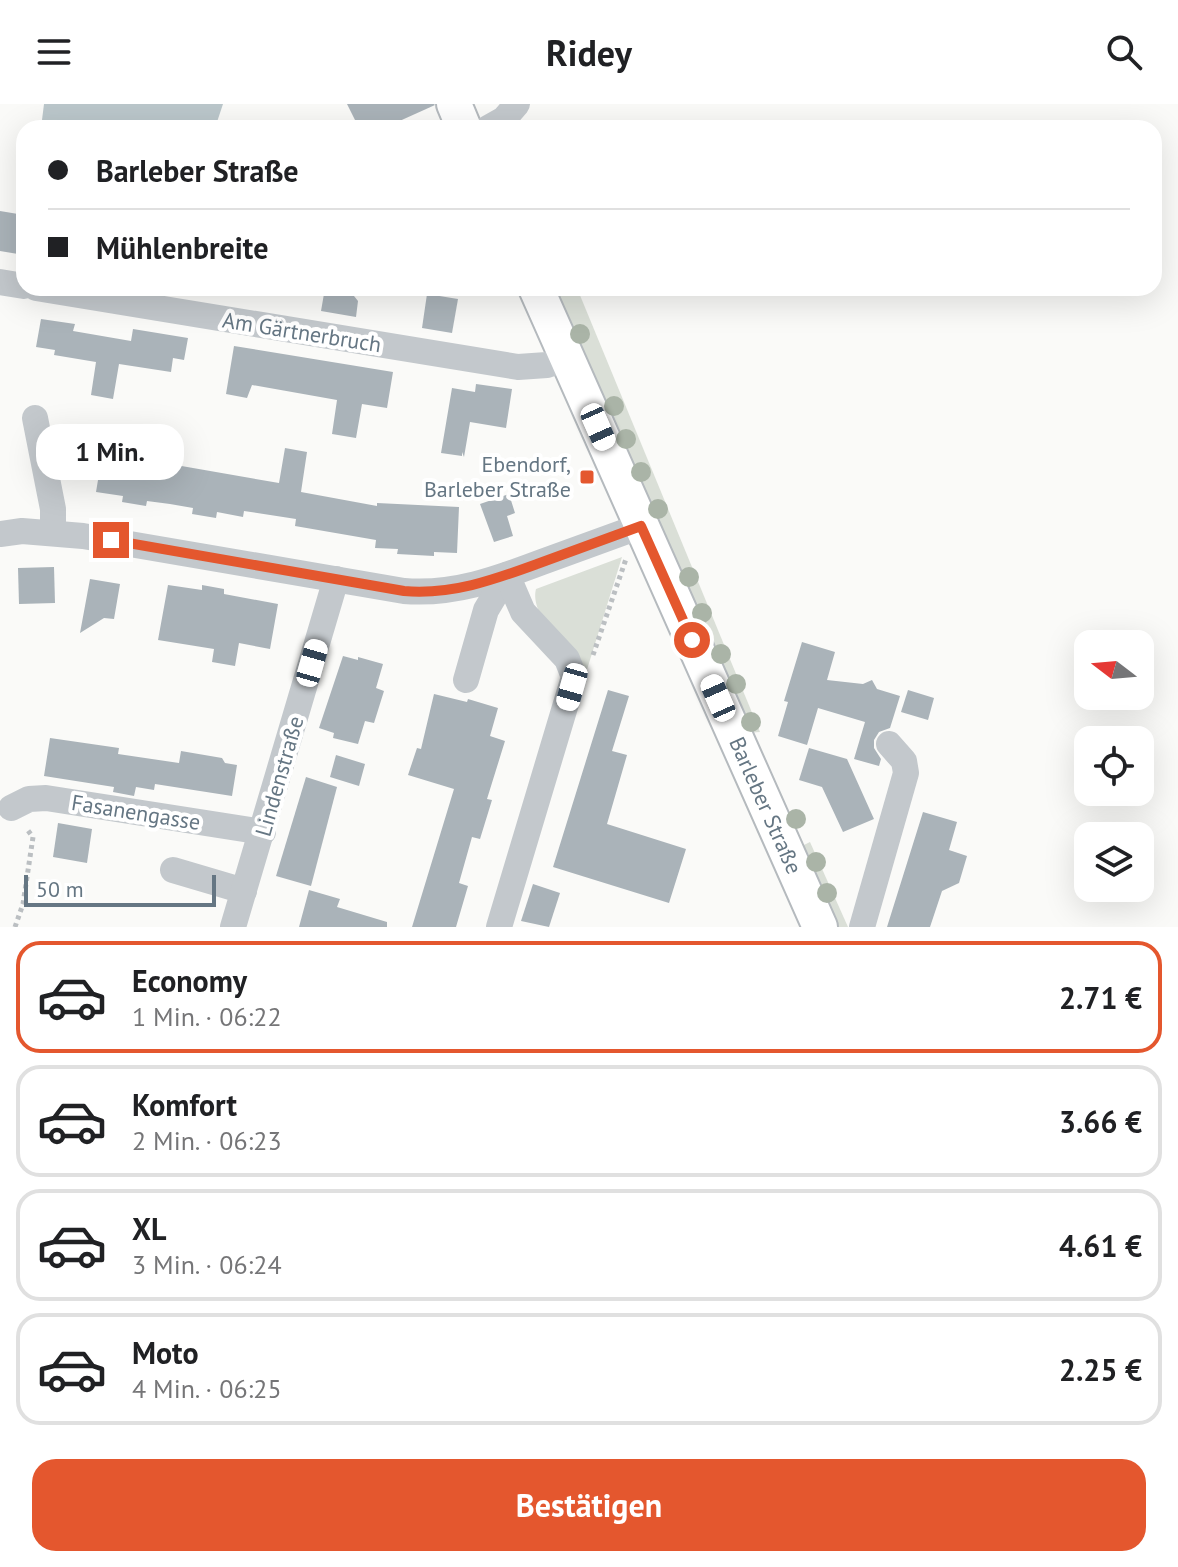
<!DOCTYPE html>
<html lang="de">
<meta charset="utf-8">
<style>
body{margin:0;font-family:"PT Sans",sans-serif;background:#f2f2f2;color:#202124;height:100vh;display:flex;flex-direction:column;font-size:30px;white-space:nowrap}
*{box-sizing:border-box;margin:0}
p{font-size:26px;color:#757577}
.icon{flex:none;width:44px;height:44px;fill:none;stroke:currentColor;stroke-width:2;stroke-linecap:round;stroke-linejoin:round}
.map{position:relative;height:823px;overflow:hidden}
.sheet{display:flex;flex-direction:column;background:#fff;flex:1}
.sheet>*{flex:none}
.guide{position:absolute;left:16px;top:16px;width:1146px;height:176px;border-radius:24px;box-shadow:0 8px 32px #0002;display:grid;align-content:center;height:176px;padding:0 32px;background:#fff}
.needle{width:52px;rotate:286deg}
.fabs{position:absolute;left:1074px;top:526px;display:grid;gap:16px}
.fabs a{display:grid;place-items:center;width:80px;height:80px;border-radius:16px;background:#fff;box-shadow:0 8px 32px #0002;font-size:40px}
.scale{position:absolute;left:24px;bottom:20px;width:192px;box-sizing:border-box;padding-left:8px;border:4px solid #657683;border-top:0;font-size:22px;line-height:28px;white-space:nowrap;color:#657683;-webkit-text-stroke:6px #fff;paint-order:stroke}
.end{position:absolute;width:36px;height:36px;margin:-18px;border:10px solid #e4572e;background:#fff;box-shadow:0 0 0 4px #fff}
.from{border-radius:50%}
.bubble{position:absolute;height:56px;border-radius:24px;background:#fff;box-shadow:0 8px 32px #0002;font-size:26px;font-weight:800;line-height:56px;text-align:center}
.car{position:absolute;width:24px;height:48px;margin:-24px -12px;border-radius:10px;box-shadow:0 0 6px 2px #0007;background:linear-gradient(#fff 24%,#345 0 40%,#fff 0 76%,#345 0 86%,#fff 0)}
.guide b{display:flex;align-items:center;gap:28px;height:76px;font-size:30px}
.guide b+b{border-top:2px solid #e0e0e0}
.guide i{width:20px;height:20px;background:#202124}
ul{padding:14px 0 0;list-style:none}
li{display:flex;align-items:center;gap:24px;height:112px;margin:0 16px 12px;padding:0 16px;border:4px solid #e0e0e0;border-radius:24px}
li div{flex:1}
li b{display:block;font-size:30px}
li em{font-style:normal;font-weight:800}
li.on{border-color:#e4572e}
li>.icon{width:72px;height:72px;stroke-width:1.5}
.cta{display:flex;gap:16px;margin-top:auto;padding:16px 32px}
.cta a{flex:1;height:92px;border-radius:24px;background:#e4572e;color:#fff;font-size:32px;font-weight:800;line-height:92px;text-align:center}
header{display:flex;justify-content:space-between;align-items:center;height:104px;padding:0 32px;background:#fff;font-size:36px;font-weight:800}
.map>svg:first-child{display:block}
</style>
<header><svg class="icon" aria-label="menu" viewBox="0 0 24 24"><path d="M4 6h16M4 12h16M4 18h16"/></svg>Ridey<svg class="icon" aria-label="search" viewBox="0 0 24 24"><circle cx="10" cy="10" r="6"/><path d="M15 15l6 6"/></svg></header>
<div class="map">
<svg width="1178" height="823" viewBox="0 0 1178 823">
<rect width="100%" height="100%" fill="#fafaf8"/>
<g fill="#dadfd7">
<polygon points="549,184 577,184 760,628 746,629"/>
<path d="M622,453L585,572C570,552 529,511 536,485Z"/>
<polygon points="810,738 848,823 832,823 798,744"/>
</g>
<polygon fill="#bbc7cb" points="44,0 223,0 215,24 41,24"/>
<g fill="#aab3b9">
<polygon points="347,0 434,0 435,1 384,24 359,24"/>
<polygon points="0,107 24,111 24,151 0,147"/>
<polygon points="325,184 356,184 354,192 358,197 356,213 321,207"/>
<polygon points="427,190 458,195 452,229 422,224"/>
<polygon points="41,215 75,220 73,227 131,237 133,225 188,234 184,256 173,254 171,268 119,260 113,295 91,291 96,258 54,251 55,246 36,243"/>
<polygon points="234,242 393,268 387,304 362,300 356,334 332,330 337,296 252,281 247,294 226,290"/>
<polygon points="476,280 512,285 506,324 470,318 464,353 462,348 462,352 441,349 452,284 475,288"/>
<polygon points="285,344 307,348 301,388 377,402 377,399 459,403 457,449 434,448 434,452 397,450 398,445 375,444 376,436 295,422 296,415 244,407 243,413 217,408 216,414 192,410 193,404 170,400 147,397 146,402 122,398 123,392 96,388 100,364 105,362 107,349 279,379"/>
<polygon points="509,390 515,409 507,412 513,432 494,438 480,400"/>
<polygon points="54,463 55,499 19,500 18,464"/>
<polygon points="90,475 120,480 114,515 104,514 80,529"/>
<polygon points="168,481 202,486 202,481 224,485 224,490 278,500 270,545 239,539 235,562 212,558 214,545 158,536"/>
<polygon points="802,538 835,548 827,576 863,580 872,576 877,585 900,592 890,624 879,628 874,636 874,644 881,655 879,662 854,655 865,618 818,604 807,641 778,632 788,598 784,597"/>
<polygon points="343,552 358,556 358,553 383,560 376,584 384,587 374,619 365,617 358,640 333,634 334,629 319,624"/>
<polygon points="608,586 629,592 612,647 627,651 607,720 686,745 669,799 553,763"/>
<polygon points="908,586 934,594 928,616 901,608"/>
<polygon points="434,590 467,598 468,595 498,604 490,632 505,637 487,695 492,696 480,735 472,733 459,779 468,782 456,823 412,823 454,685 408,671 417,644 421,645"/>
<polygon points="50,634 119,644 118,650 179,659 181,647 222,654 225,659 237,661 232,692 155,680 154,686 136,683 134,692 113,688 114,683 44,672"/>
<polygon points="809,644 847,655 874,715 843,728 822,683 799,676"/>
<polygon points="336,651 365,660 359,682 330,673"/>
<polygon points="306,673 337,683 311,782 276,772"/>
<polygon points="923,708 957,718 949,746 967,752 959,779 942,787 930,823 887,823"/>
<polygon points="58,719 92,725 87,759 53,753"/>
<polygon points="533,780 560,789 549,823 521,817"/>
<polygon points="309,786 340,795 337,803 387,818 387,823 299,823"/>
</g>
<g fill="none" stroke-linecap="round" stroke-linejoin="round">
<defs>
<g id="major">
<polyline points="454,0 464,24"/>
<path id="s1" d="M536,184L820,823"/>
</g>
</defs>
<use href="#major" stroke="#b5babe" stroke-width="38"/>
<g stroke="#bbbfc2" stroke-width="5" stroke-dasharray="4 4" stroke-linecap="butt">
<polyline points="593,551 626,455"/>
<polyline points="15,823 23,800 33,733 26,724"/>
</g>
<g stroke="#c3c8cc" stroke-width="26">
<polyline points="488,24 504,15 517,0"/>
<polyline points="0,178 24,182"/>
<polyline points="36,184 518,263 547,261 567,254"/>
<polyline points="35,314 53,405 53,429"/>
<path d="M0,430L22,427L83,432L404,487C454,491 497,475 542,458C575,446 608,434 641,422"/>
<polyline points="466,576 486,506 507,471"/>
<polyline points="11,704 29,695 46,694 263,728"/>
<polyline points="173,766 244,787"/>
<polyline points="233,823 336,475"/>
<polyline points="499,823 574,573 567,555 523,508 507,471"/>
<polyline points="862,823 906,669 904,657 889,640"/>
</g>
<use href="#major" stroke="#fff" stroke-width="34"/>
</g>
<g fill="#aab4a7">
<circle cx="580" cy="230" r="10"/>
<circle cx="614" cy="302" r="10"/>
<circle cx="626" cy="335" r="10"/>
<circle cx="641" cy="368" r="10"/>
<circle cx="658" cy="405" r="10"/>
<circle cx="689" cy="473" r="10"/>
<circle cx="702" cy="509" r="10"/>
<circle cx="721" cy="550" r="10"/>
<circle cx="736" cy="580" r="10"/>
<circle cx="751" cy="618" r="10"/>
<circle cx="796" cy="715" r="10"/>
<circle cx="816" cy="758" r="10"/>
<circle cx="827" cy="789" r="10"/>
</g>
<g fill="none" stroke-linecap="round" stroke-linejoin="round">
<path stroke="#e4572e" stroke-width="10" d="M111,436L404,487C452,491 493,476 537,460C572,447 606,435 641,422L692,536"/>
</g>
<rect fill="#e4572e" stroke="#fff" stroke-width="3" x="579" y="365" width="16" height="16" rx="4"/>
<g text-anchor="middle" stroke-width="8" stroke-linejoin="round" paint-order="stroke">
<g font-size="22" fill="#657683" stroke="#fff">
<text transform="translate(302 228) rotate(9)" y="8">Am Gärtnerbruch</text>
<text transform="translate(279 672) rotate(-74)" y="8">Lindenstraße</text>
<text dy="8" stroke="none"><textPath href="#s1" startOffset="566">Barleber Straße</textPath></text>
<text transform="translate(136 708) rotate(9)" y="8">Fasanengasse</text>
</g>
<g font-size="22" fill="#657683" stroke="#fff" text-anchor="end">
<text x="571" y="368">Ebendorf,<tspan x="571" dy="25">Barleber Straße</tspan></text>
</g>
</g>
</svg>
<div class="fabs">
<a><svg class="needle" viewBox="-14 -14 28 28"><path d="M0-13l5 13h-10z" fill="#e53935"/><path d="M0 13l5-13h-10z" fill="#757577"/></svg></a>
<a><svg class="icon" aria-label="locate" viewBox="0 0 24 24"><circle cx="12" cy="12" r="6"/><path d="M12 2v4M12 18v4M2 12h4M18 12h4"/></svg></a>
<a><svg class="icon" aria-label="layers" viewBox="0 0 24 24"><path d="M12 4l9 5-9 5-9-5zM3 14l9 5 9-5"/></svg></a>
</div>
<div class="scale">50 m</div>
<i class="end from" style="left:692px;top:536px"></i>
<i class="end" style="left:111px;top:436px"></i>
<div class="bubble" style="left:36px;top:320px;width:148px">1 Min.</div>
<i class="car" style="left:598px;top:323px;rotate:156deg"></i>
<i class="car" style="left:312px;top:559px;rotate:16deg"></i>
<i class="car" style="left:572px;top:583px;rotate:196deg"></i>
<i class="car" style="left:718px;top:594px;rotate:336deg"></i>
<div class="guide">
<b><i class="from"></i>Barleber Straße</b>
<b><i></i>Mühlenbreite</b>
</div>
</div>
<section class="sheet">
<ul>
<li class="on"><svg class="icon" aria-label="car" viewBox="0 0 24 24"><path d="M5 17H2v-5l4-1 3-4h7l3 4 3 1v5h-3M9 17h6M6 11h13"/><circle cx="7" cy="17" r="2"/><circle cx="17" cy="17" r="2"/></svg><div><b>Economy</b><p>1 Min. · 06:22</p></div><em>2.71 €</em></li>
<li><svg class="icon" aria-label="car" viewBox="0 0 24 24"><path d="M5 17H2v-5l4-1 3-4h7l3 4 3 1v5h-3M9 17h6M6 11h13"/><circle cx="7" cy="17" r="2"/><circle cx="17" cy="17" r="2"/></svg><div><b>Komfort</b><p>2 Min. · 06:23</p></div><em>3.66 €</em></li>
<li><svg class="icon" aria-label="car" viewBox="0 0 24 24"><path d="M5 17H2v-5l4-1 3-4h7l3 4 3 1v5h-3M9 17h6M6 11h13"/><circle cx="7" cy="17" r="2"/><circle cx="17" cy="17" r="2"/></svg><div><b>XL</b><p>3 Min. · 06:24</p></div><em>4.61 €</em></li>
<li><svg class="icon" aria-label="car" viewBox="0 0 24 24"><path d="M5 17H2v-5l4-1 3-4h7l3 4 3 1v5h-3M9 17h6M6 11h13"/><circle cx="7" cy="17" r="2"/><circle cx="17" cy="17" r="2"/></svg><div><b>Moto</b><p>4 Min. · 06:25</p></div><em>2.25 €</em></li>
</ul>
<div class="cta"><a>Bestätigen</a></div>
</section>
